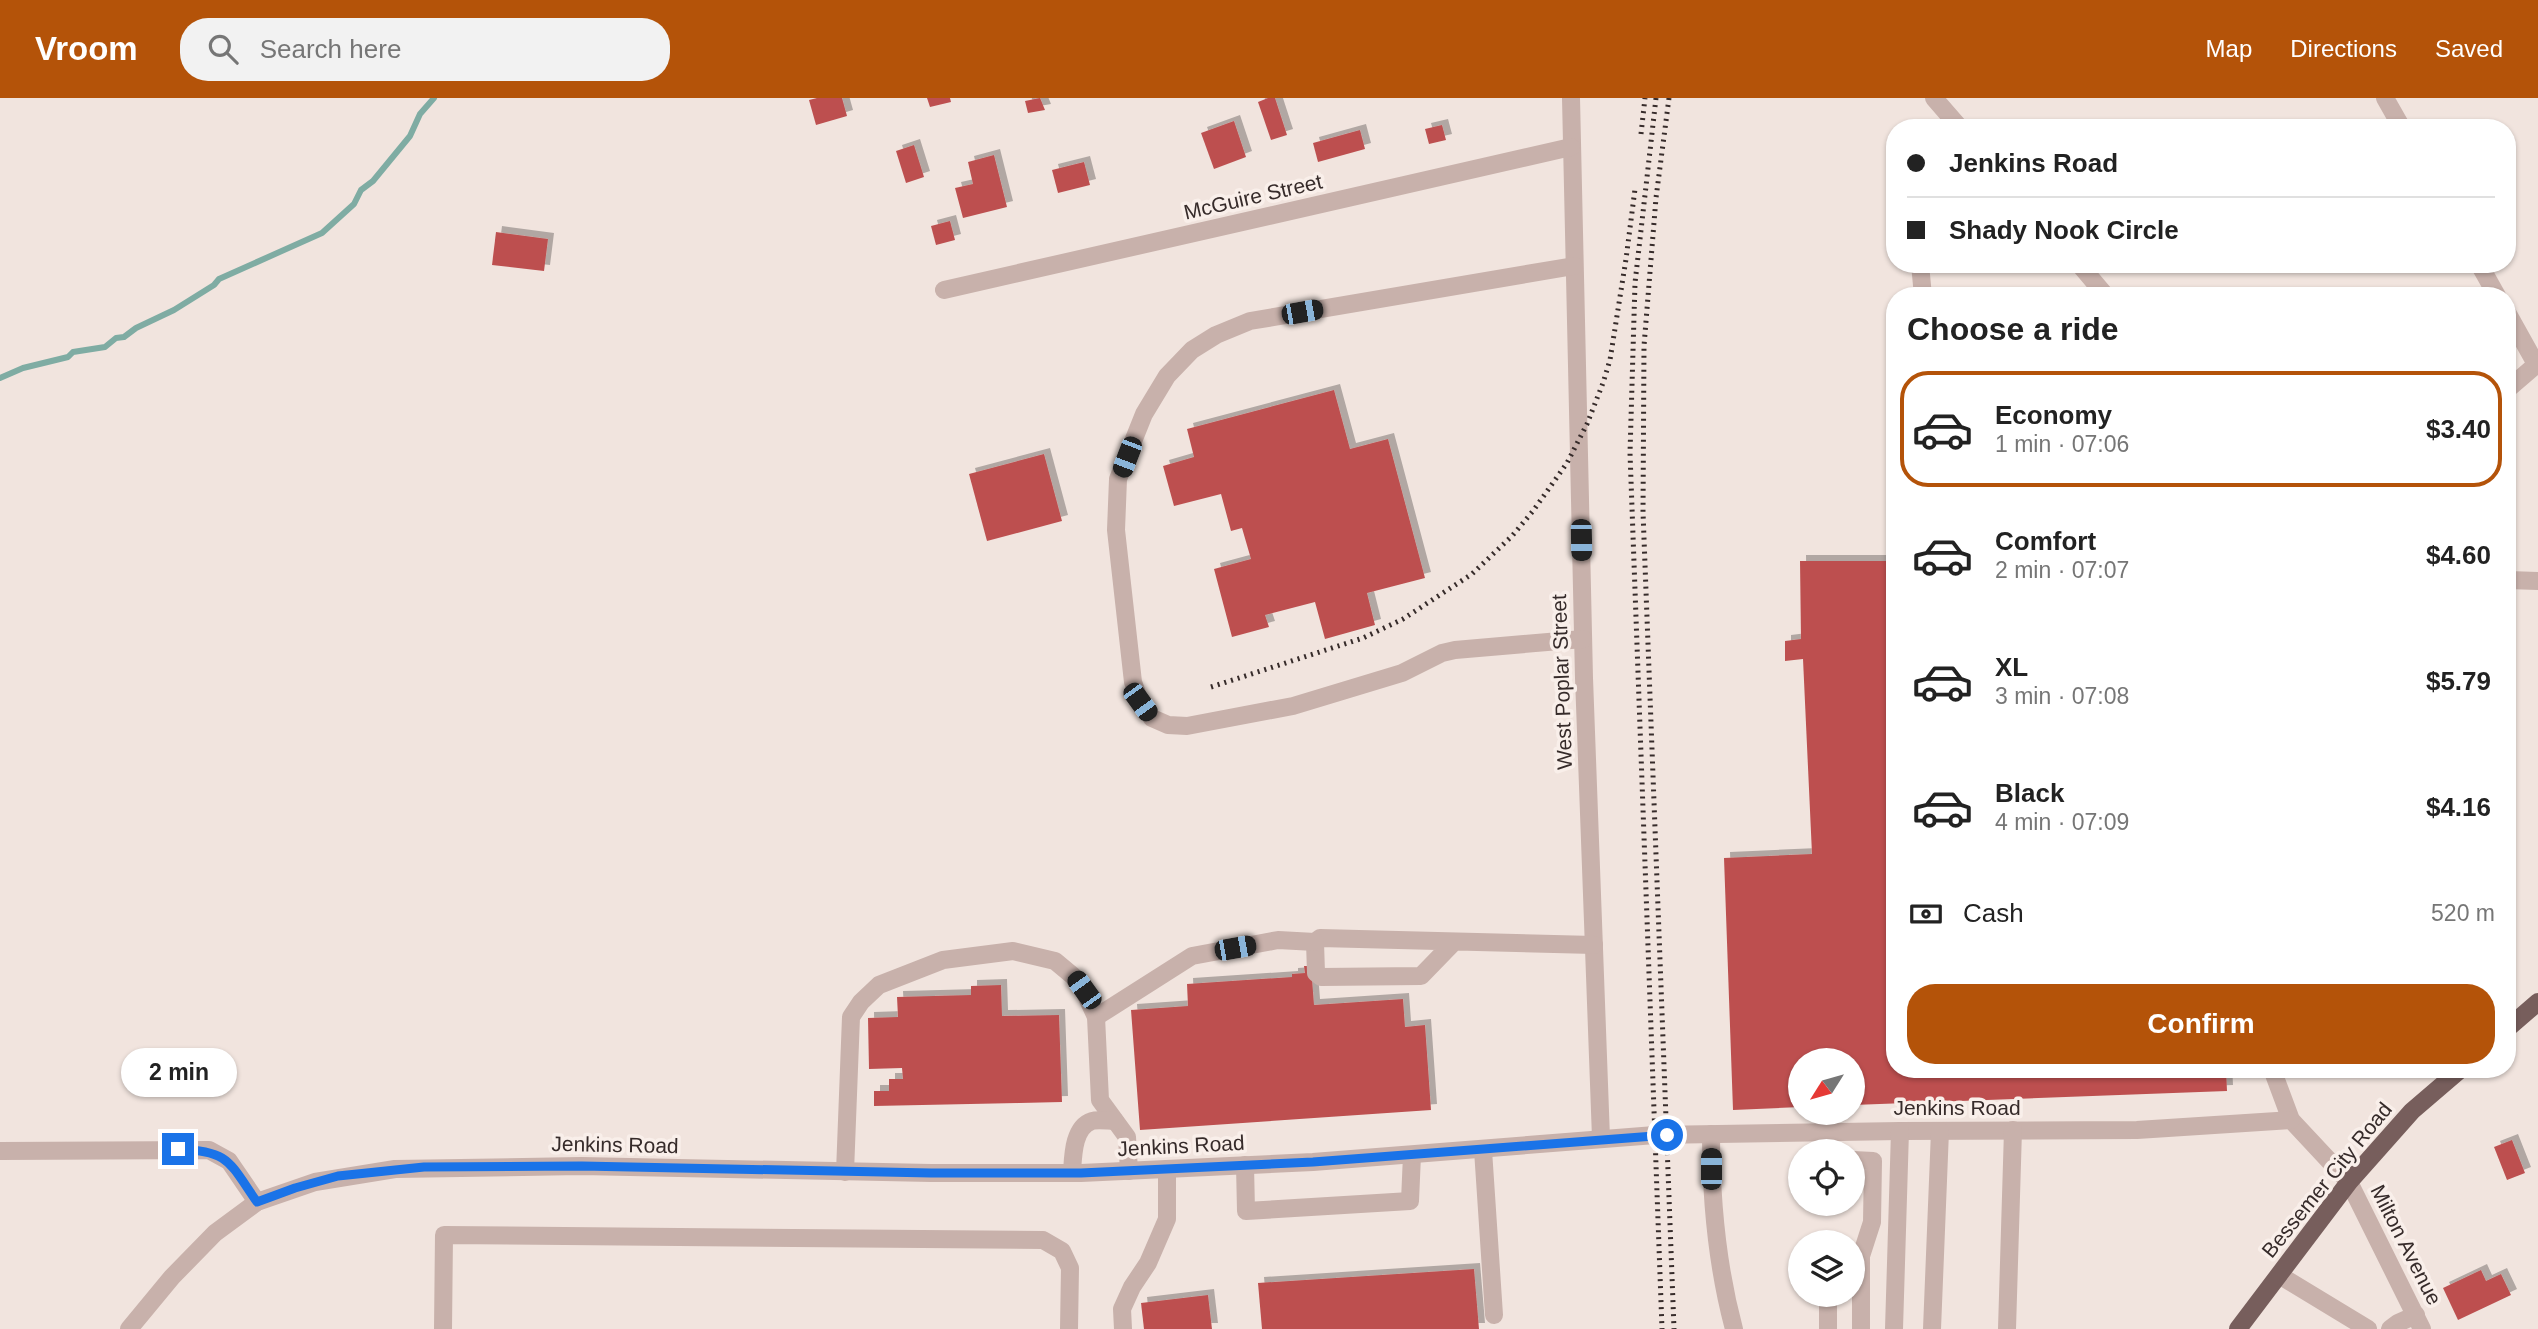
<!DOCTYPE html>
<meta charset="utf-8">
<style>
body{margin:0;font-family:Helvetica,sans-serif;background:#f2f2f2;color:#222;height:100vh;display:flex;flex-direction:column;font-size:26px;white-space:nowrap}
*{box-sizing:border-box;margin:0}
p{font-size:23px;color:#767676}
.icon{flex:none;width:38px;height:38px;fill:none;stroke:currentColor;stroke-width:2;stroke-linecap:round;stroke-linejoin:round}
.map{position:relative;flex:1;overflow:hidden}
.panel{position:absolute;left:1886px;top:189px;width:630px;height:791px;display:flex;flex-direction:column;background:#fff;border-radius:28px;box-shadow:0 2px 5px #0004}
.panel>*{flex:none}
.top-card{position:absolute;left:1886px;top:21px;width:630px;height:154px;border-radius:28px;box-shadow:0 2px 5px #0004;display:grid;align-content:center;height:154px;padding:0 21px;background:#fff}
.needle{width:46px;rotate:233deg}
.fabs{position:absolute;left:1788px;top:950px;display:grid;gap:14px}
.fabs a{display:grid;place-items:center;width:77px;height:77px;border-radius:50%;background:#fff;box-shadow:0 2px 5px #0004;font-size:35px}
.end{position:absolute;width:32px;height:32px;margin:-16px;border:9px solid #1a73e8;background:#fff;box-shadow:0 0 0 4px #fff}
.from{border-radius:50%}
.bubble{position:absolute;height:49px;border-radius:24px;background:#fff;box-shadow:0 2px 5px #0004;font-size:23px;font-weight:700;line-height:49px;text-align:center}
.car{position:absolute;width:21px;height:42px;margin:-21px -10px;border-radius:9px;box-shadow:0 0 5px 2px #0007;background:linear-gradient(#222 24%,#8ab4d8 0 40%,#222 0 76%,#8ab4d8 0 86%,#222 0)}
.top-card b{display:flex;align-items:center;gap:24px;height:66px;font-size:26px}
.top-card b+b{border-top:2px solid #e0e0e0}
.top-card i{width:18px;height:18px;background:#222}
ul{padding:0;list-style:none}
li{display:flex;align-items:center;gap:21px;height:116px;margin:0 14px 10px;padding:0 7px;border:4px solid transparent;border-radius:28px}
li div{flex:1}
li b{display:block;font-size:26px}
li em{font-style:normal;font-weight:700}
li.on{border-color:#b45309}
li>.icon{width:63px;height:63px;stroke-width:1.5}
h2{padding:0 21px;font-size:32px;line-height:84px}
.pay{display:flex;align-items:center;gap:18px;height:77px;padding:0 21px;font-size:26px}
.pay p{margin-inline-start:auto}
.action{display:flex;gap:14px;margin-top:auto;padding:14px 21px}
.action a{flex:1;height:80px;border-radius:28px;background:#b45309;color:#fff;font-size:28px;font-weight:700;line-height:80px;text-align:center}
header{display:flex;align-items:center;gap:42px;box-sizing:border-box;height:98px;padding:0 35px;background:#b45309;color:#fff}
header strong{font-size:33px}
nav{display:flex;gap:38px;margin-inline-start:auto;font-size:24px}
.search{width:490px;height:63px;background:#f2f2f2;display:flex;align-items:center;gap:18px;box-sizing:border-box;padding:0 24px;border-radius:28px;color:#767676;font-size:26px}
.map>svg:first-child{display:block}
</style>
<header>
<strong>Vroom</strong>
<div class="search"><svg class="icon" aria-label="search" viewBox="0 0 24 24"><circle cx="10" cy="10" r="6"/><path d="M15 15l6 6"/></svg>Search here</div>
<nav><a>Map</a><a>Directions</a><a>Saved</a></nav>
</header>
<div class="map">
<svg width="2538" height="1231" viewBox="0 0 2538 1231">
<defs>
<filter id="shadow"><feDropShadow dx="6" dy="-6" stdDeviation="0" flood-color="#0004"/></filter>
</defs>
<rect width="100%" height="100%" fill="#f1e4de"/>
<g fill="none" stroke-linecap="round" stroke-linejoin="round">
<polyline stroke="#7faca3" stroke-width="6" points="0,280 23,270 68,259 73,254 105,249 116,240 124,239 136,230 174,212 214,187 219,181 322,135 354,106 361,92 373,83 410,38 420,16 434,0"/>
</g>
<g fill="#bd5050" filter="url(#shadow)">
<polygon points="817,0 842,0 847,18 816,27 809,2"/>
<polygon points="927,0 950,0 951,4 930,9"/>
<polygon points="1040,0 1045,12 1028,15 1025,3"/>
<polygon points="1268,0 1275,0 1287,37 1271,42 1258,4"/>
<polygon points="1234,23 1246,59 1214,71 1201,35"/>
<polygon points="1442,27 1446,42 1429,46 1425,31"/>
<polygon points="1360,32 1365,51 1318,64 1313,45"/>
<polygon points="914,47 924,79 906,85 896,53"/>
<polygon points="994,57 1007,109 963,120 955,90 973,86 968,64"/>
<polygon points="1084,64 1090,87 1058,95 1052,72"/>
<polygon points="950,123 955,142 936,147 931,128"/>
<polygon points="496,134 548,141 544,173 492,167"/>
<polygon points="1334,292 1350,351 1388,341 1425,480 1367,495 1375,527 1325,541 1315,504 1265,517 1269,529 1232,539 1214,471 1251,461 1242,430 1231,433 1221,396 1174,408 1163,368 1194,359 1187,331"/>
<polygon points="1044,356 1062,423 987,443 969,376"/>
<polygon points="1800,463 1895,463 1895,971 2226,971 2227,993 1853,1007 1853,962 1801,962 1801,1009 1733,1012 1724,760 1812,756 1803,561 1785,563 1785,543 1801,541"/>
<polygon points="1304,868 1311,868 1314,907 1403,901 1405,929 1425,927 1431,1012 1140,1032 1131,912 1188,908 1187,886 1292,879 1292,876 1305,875"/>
<polygon points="1001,887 1002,918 1059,917 1062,1004 874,1008 874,993 889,993 889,981 903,981 902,970 869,971 868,920 898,919 897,899 971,897 971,888"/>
<polygon points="2512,1042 2525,1075 2507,1082 2494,1049"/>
<polygon points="1474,1171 1479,1231 1262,1231 1258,1185"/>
<polygon points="2481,1172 2486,1183 2501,1176 2511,1197 2458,1222 2443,1190"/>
<polygon points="1208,1197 1212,1231 1144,1231 1141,1205"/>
</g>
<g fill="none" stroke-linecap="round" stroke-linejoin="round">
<g stroke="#c8b1ab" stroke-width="18">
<polyline points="1571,0 1584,580 1601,1040"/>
<polyline points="1934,0 1960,30"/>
<polyline points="2385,0 2402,30"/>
<polyline points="1920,166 1923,198"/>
<polyline points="2079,166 2106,198"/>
<polyline points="2479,166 2497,198"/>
<polyline points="1574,168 1250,223 1216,237 1192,252 1167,278 1144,316 1118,381 1116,432 1133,584 1140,604 1152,620 1168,627 1187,628 1293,608 1402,575 1442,555 1455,552 1583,541"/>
<polyline points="944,192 1571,49"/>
<polyline points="2508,216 2536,266"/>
<polyline points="2508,291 2538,265"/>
<polyline points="2508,482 2538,483"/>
<polyline points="1454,844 1421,878 1321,879 1316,875 1315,844 1320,840 1594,847"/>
<polyline points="1096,919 1192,858 1278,842 1315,844"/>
<polyline points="2272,971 2291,1022 2349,1084 2422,1231"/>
<path d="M1711,1036C1711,1101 1717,1168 1734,1231"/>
<polyline points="1483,1052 1494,1217"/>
<polyline points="0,1053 209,1052 229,1063 257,1104"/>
<polyline points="1853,1062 1873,1063 1872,1124 1861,1158 1861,1231"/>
<polyline points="1245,1067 1246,1113 1410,1103 1412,1057"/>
<polyline points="845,1074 851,919 861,904 879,887 943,862 1013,853 1055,863 1073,878 1084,893 1096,919 1100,1002 1127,1039 1129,1073"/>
<path d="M1072,1075C1073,1059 1073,1029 1092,1023C1098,1021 1108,1023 1115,1023"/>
<polyline points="2279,1177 2368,1231"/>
<polyline points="1828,1197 1828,1231"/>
<polyline points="129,1231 172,1179 215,1135 257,1104 315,1084 395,1071 581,1068 931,1075 1081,1075 1313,1064 1655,1037 1900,1033 2137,1032 2291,1022"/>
<polyline points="443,1231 444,1137 1043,1142 1062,1153 1070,1170 1069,1231"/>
<polyline points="1123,1231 1122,1211 1132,1189 1148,1165 1167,1121 1167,1071"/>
<polyline points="1894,1231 1900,1033"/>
<polyline points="1932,1231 1940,1033"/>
<polyline points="2007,1231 2013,1032"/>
<polyline points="2390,1231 2398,1225 2416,1217"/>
</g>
<g stroke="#775e5c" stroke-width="18">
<polyline points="2508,930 2538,904"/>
<polyline points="2238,1231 2349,1084 2412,1013 2461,971"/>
</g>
<g stroke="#362b2a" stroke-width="5" stroke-dasharray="2 5" stroke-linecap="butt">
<polyline points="1656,0 1635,185 1630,355 1662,1231"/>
<polyline points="1669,0 1656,100 1644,248 1643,414 1674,1231"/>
<polyline points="1641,36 1645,0"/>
<polyline points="1211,589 1363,540 1403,521 1472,476 1512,438 1533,413 1567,365 1587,326 1603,285 1610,262 1626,161 1635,91"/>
</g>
</g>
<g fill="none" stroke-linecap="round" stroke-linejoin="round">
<path stroke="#1a73e8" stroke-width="9" d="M178,1051C230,1053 229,1064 257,1104L295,1090L338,1078L424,1069L582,1068L931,1075H1081L1313,1064L1667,1037"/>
</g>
<g text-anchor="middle" stroke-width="7" stroke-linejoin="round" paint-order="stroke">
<g font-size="21" fill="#362b2a" stroke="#f9efea">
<text transform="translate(1253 99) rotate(-13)" y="7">McGuire Street</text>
<text transform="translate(1562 584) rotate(-92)" y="7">West Poplar Street</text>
<text x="1957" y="1017">Jenkins Road</text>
<text transform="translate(615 1047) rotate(1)" y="7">Jenkins Road</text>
<text transform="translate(1181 1048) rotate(-3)" y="7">Jenkins Road</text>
<text transform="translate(2327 1082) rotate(-51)" y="7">Bessemer City Road</text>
<text transform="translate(2406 1147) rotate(63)" y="7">Milton Avenue</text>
</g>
</g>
</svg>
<div class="fabs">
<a><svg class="needle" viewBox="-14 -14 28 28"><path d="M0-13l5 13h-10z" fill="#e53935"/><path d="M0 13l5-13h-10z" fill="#767676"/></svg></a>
<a><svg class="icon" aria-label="locate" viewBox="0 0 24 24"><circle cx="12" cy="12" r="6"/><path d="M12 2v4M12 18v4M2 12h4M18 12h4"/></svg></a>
<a><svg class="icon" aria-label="layers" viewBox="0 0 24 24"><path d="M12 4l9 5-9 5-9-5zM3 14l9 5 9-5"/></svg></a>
</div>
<i class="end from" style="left:1667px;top:1037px"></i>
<i class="end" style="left:178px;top:1051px"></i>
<div class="bubble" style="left:121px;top:950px;width:116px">2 min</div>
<i class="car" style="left:1302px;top:214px;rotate:80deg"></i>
<i class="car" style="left:1127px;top:359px;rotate:201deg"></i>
<i class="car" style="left:1581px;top:442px;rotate:179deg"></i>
<i class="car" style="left:1140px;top:604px;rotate:144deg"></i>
<i class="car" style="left:1235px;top:850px;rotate:80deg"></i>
<i class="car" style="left:1084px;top:892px;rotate:324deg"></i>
<i class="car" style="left:1711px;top:1071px;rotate:0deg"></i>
<div class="top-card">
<b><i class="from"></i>Jenkins Road</b>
<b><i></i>Shady Nook Circle</b>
</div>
<section class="panel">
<h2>Choose a ride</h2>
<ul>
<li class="on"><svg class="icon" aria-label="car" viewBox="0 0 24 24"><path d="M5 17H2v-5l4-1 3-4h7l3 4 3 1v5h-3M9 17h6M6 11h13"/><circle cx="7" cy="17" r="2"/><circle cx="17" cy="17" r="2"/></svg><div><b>Economy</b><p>1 min · 07:06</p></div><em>$3.40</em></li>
<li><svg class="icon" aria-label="car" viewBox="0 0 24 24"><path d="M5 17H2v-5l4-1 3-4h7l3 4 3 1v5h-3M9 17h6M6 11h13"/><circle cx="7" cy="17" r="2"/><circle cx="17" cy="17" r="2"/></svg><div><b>Comfort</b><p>2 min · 07:07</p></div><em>$4.60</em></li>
<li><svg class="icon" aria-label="car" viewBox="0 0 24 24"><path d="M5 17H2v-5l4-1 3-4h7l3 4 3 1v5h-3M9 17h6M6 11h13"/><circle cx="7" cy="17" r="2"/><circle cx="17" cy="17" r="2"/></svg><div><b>XL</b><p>3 min · 07:08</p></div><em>$5.79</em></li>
<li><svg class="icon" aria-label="car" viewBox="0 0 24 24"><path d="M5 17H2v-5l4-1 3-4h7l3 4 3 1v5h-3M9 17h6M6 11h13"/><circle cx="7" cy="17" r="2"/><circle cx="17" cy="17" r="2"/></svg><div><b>Black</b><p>4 min · 07:09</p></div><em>$4.16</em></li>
</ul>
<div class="pay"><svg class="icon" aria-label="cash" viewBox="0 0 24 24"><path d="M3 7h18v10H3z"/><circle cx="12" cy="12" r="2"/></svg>Cash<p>520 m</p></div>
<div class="action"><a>Confirm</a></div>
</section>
</div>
